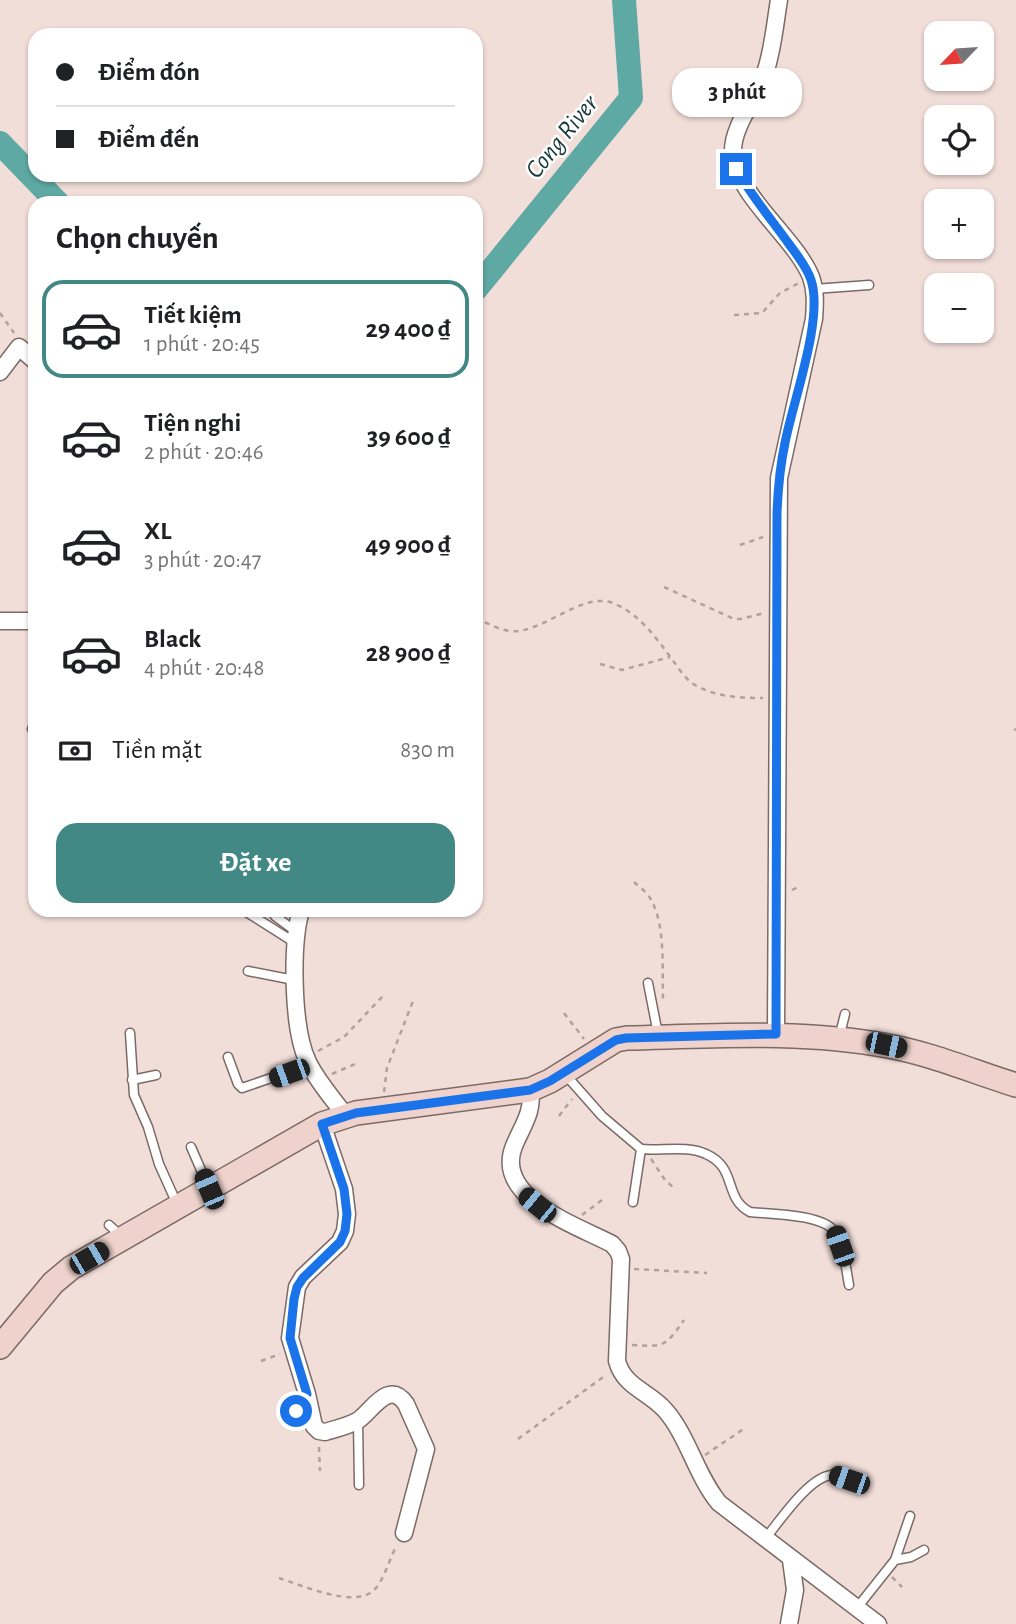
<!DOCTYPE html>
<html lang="vi">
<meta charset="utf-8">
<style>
body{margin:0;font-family:"Alegreya Sans",sans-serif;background:#f2f2f2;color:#202124;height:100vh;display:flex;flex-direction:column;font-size:26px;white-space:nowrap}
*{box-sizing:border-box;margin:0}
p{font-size:23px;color:#757577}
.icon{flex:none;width:38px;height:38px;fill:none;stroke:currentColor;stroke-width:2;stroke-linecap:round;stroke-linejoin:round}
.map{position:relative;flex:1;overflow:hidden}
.panel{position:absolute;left:28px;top:196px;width:455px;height:721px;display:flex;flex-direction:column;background:#fff;border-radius:21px;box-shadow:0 2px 5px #0004}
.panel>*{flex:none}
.top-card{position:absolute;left:28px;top:28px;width:455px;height:154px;border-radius:21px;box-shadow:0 2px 5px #0004;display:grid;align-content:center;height:154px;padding:0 28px;background:#fff}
.needle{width:46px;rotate:245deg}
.buttons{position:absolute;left:924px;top:21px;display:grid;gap:14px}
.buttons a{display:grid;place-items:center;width:70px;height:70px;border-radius:14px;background:#fff;box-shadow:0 2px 5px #0004;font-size:35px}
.end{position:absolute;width:32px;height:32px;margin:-16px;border:9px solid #1a73e8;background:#fff;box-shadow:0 0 0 4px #fff}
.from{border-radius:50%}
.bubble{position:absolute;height:49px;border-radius:21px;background:#fff;box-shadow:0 2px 5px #0004;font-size:23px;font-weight:700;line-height:49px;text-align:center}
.car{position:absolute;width:21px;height:42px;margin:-21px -10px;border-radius:9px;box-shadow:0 0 5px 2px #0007;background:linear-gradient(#222 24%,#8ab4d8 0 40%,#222 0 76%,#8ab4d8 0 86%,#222 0)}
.top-card b{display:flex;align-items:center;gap:24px;height:66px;font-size:26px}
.top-card b+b{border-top:2px solid #e0e0e0}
.top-card i{width:18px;height:18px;background:#202124}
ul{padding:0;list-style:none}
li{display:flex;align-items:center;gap:21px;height:98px;margin:0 14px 10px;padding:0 14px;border:4px solid transparent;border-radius:21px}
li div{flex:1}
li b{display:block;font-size:26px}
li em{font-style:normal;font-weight:700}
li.on{border-color:#428985}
li>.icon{width:63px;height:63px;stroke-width:1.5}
h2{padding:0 28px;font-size:32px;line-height:84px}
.pay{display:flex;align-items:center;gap:18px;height:77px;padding:0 28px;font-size:26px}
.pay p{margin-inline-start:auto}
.button{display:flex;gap:14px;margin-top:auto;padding:14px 28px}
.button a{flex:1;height:80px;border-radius:21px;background:#428985;color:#fff;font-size:28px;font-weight:700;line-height:80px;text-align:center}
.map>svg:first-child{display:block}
</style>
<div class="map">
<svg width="1016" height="1624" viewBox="0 0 1016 1624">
<rect width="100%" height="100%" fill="#f2ded9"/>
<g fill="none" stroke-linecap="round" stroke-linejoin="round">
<g stroke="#5fa9a4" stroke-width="24">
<polyline points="0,143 58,203"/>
<polyline points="476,289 631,98 624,0"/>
</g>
<defs>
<g id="lane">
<polyline points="814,289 869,285"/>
<polyline points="32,729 35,723"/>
<polyline points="273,910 275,916 298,933"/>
<polyline points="245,911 297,944"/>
<polyline points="248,971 294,980"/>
<polyline points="648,983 658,1034"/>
<polyline points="130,1033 134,1095 148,1127 159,1164 177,1204"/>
<polyline points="839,1038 845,1014"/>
<polyline points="228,1057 238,1084 242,1088 309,1065"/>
<polyline points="564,1073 602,1116 641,1149"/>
<polyline points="132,1080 156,1075"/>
<polyline points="191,1147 208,1186"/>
<path d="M633,1202L641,1149C661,1151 688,1145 706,1154C738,1168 723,1198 750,1212C770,1214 823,1214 835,1232C844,1246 846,1269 849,1285"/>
<polyline points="109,1225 121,1236"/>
<polyline points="296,1411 299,1399 307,1394"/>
<polyline points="358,1421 359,1485"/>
<path d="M765,1539C779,1522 810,1475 833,1475C843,1475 855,1482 864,1485"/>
<polyline points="895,1560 910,1516"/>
<polyline points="856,1609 895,1560 911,1557 924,1550"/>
</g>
<g id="street">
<polyline points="0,372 19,347 35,361"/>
<polyline points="0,621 35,621"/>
<path d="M301,910C291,945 292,1029 308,1062C317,1081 333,1099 346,1116"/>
<path d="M776,1034L779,478L814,319C815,305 816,291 811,277C795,237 735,195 733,152C732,127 757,96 765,73C773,50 775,24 779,0"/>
<path d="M530,1090C534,1112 522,1126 514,1146C493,1198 578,1226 612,1244L618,1251L621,1259L617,1361C624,1387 648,1391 665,1410C688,1436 696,1475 719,1503L878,1624"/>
<path d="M322,1124L344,1189L347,1214L345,1231L340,1242L303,1277L297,1287L290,1338L307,1394L314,1426L319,1431L325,1432C335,1429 348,1426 357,1421C371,1413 388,1378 406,1404L426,1449L404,1533"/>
<polyline points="789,1624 795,1590 791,1560"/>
</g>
<path id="secondary" d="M0,1347L53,1283L71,1268L322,1124L356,1113L530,1090L550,1081L616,1040L627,1038C714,1036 802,1030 888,1046C932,1054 974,1072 1016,1085"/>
</defs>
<use href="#lane" stroke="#7b6a65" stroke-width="11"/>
<use href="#street" stroke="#7b6a65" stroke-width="19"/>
<use href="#secondary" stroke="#7b6a65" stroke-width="26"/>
<g stroke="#b1a19d" stroke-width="2.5" stroke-dasharray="5 5" stroke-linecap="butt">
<polyline points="0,313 14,333"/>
<polyline points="734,315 762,313 780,293 799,283"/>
<polyline points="740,545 763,537"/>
<polyline points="664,587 734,619 741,619 764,613"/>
<path d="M476,618C487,623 499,630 511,631C542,634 582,591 613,603C640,614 657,639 674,662C680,670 686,680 695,685C716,697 740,698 763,698"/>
<polyline points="600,664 622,670 670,657"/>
<polyline points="1014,730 1016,729"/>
<path d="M634,882C639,887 646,891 650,898C666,924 662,969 663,999"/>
<polyline points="792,890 800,886"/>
<polyline points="564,1013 584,1039"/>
<polyline points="318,1051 344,1037 383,996"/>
<polyline points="332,1074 355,1064"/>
<polyline points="384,1092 387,1068 413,1001"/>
<polyline points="559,1116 572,1099"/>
<polyline points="651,1159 665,1180 675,1189"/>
<polyline points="582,1215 602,1200"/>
<polyline points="634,1269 707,1273"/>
<path d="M632,1345C664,1347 665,1347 684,1320"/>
<polyline points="261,1361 280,1354"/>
<polyline points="518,1439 606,1375"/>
<polyline points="319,1447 320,1471"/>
<polyline points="705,1455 745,1428"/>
<polyline points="892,1577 902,1587"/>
<path d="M279,1578C301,1585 355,1609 374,1590C385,1579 389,1559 397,1545"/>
</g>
<use href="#lane" stroke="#fff" stroke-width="8"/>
<use href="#street" stroke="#fff" stroke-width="16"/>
<use href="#secondary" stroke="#eed2cb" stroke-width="23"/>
</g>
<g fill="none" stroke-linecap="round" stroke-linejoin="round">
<path stroke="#1a73e8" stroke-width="9" d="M296,1411L299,1399L307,1394L290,1338L294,1299L297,1287L303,1278L340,1242L345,1231L347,1214L344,1189L322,1124L356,1113L530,1090L550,1081L616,1040L626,1038L776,1034L777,512C778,489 780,466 785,443C793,401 824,318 811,280C807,267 797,255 789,244C771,219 751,195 736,169"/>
</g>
<g text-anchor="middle" stroke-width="5" stroke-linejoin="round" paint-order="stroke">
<g font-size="26" font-style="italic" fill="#173b39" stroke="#fff">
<text transform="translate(561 136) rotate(-51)" y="9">Cong River</text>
</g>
</g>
</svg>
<div class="buttons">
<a><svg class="needle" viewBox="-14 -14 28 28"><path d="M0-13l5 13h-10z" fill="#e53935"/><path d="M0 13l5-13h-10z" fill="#757577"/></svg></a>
<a><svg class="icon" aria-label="locate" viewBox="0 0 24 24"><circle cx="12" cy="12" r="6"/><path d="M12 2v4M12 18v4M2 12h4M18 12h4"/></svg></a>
<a>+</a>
<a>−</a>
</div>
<i class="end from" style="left:296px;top:1411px"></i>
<i class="end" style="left:736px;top:169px"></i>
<div class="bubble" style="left:672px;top:68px;width:130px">3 phút</div>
<i class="car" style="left:886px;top:1045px;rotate:102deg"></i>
<i class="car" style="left:289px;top:1073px;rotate:250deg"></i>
<i class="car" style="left:209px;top:1189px;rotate:337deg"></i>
<i class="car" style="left:537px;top:1205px;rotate:309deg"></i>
<i class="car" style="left:840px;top:1246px;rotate:341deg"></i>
<i class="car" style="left:89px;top:1258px;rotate:60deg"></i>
<i class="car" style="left:849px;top:1480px;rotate:289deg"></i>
<div class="top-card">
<b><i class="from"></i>Điểm đón</b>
<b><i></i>Điểm đến</b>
</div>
<section class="panel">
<h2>Chọn chuyến</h2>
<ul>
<li class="on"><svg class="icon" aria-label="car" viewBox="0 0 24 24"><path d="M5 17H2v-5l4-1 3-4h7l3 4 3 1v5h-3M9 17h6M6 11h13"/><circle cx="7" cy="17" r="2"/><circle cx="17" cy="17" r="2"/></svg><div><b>Tiết kiệm</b><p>1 phút · 20:45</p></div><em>29 400 ₫</em></li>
<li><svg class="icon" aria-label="car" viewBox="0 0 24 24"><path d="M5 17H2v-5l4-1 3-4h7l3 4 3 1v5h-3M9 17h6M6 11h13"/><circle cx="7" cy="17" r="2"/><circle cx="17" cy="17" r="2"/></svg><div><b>Tiện nghi</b><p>2 phút · 20:46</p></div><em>39 600 ₫</em></li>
<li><svg class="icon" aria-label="car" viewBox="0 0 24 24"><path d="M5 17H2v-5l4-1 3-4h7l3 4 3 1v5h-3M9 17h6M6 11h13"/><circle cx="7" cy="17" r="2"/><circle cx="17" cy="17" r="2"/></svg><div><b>XL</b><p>3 phút · 20:47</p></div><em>49 900 ₫</em></li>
<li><svg class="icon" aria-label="car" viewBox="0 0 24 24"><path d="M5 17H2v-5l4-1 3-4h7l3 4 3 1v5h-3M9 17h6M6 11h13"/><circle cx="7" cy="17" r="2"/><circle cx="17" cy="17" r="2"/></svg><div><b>Black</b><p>4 phút · 20:48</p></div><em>28 900 ₫</em></li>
</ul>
<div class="pay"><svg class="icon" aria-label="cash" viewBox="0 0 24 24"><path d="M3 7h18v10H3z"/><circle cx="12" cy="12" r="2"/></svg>Tiền mặt<p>830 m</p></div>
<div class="button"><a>Đặt xe</a></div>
</section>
</div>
